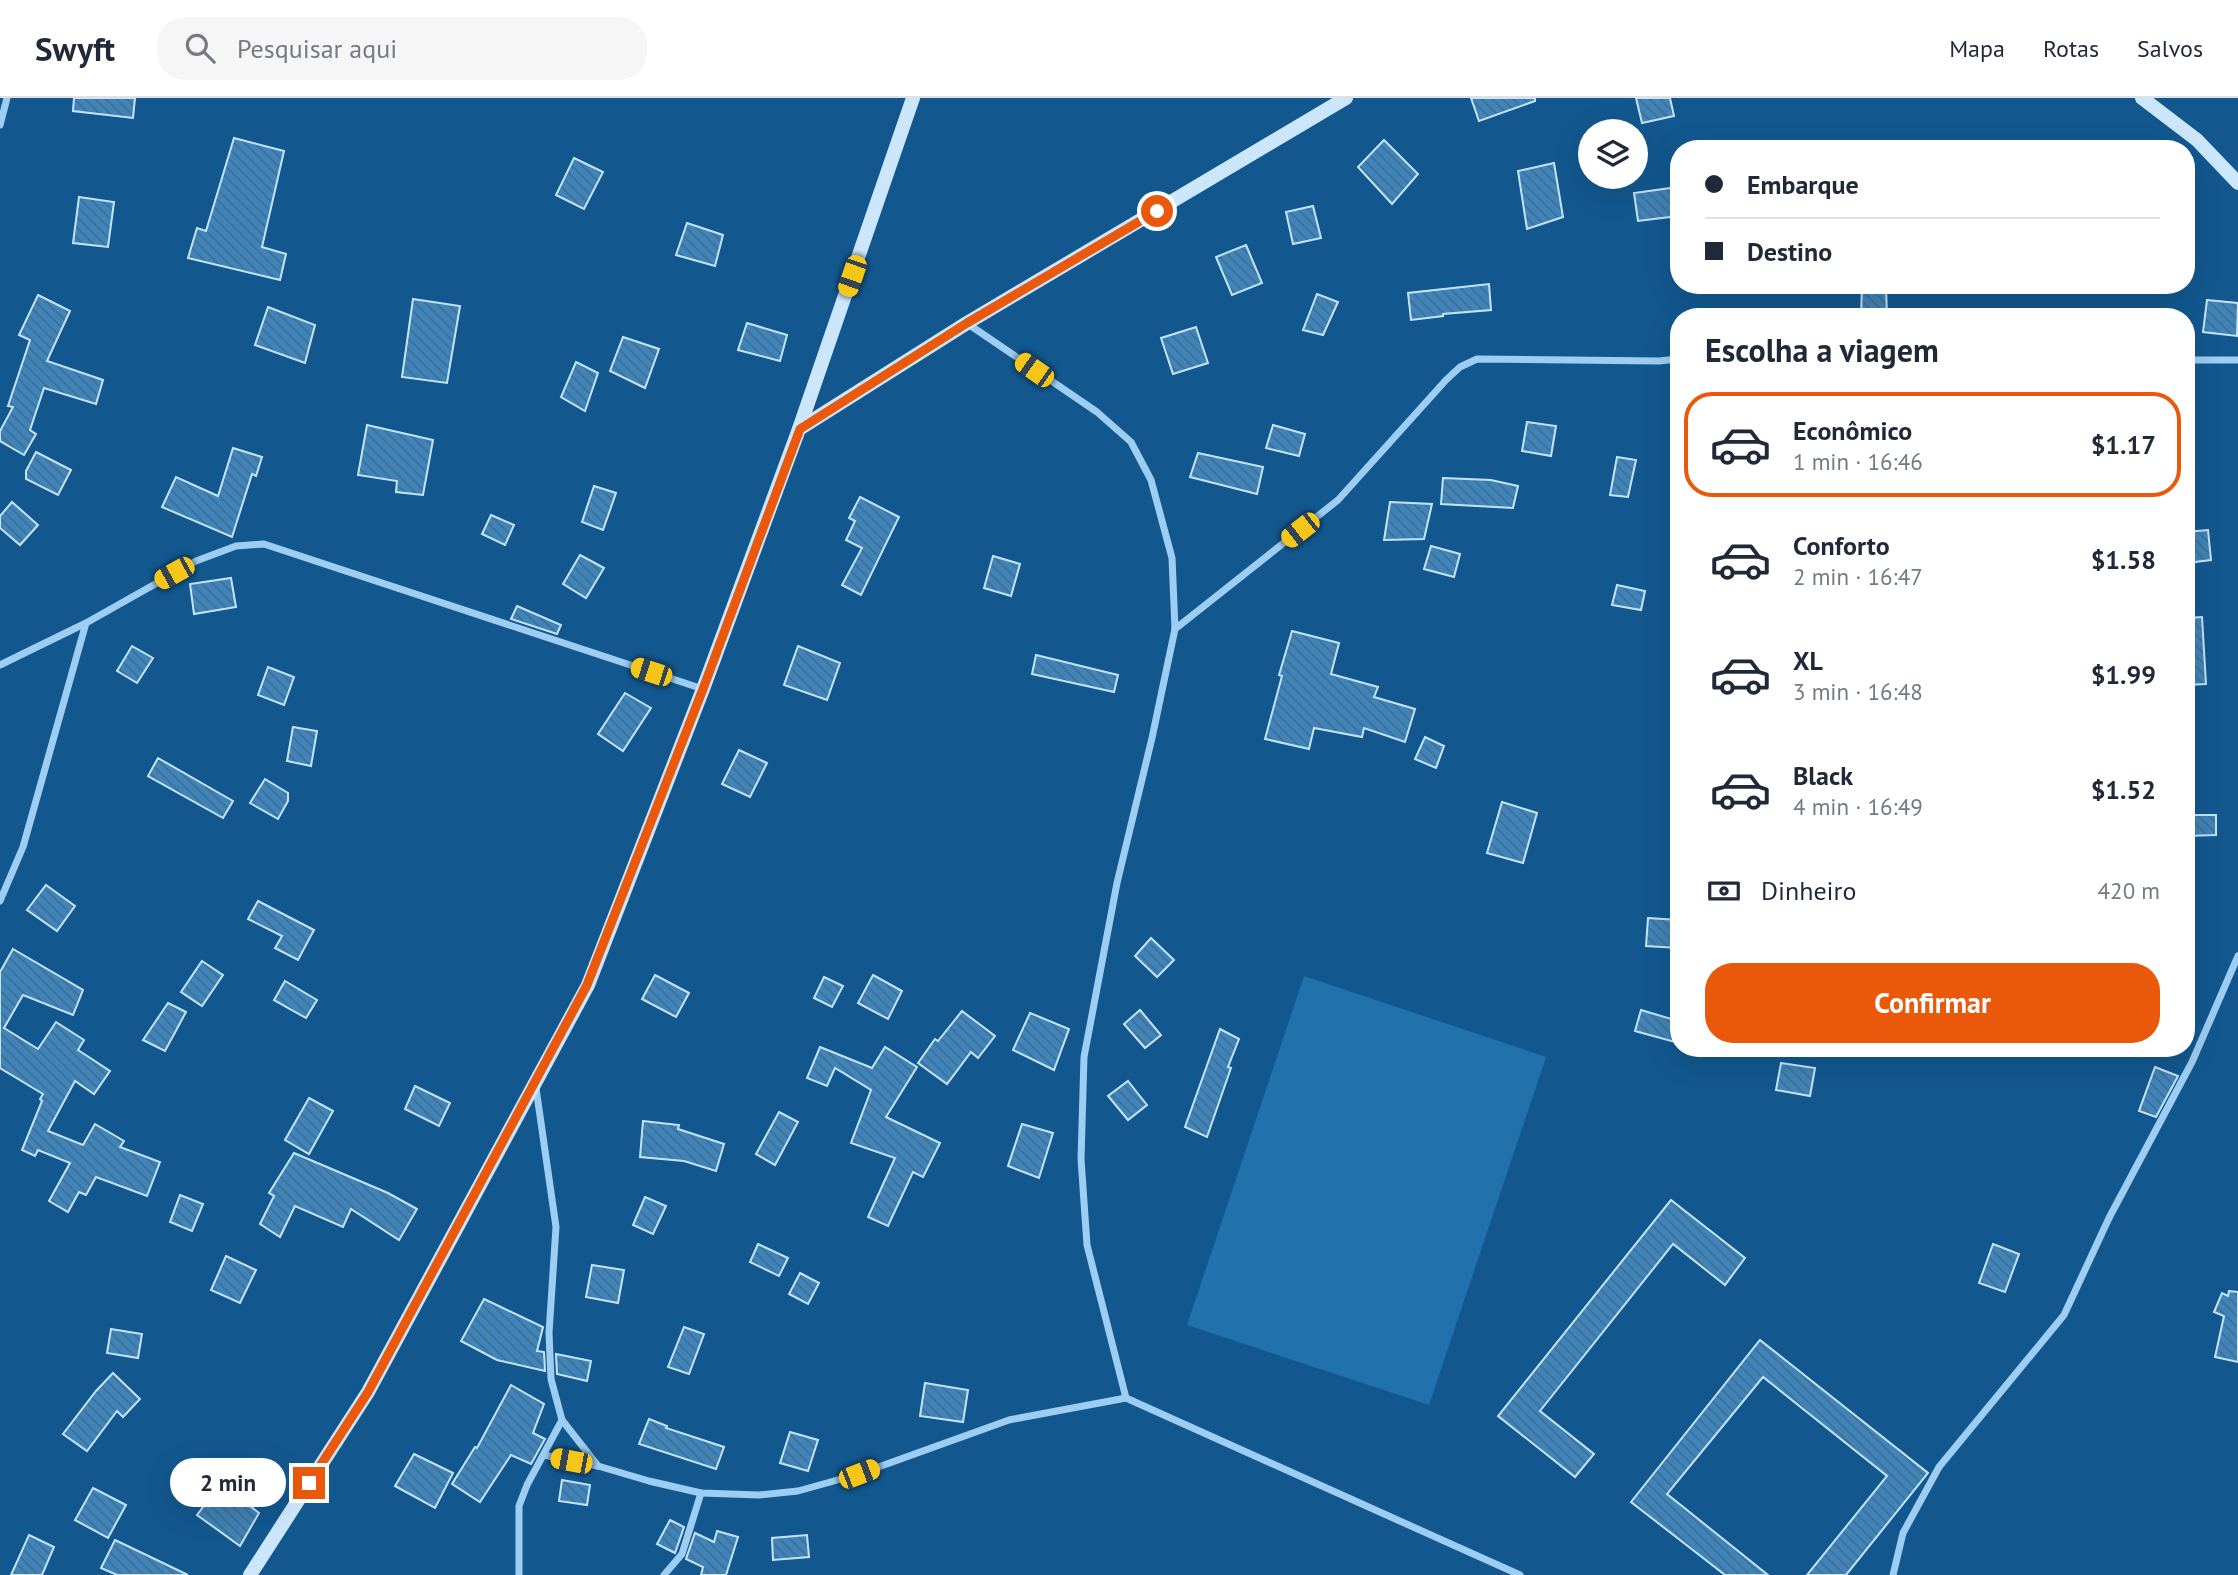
<!DOCTYPE html>
<html lang="pt">
<meta charset="utf-8">
<style>
body{margin:0;font-family:"PT Sans",sans-serif;background:#f6f6f7;color:#1f2937;height:100vh;display:flex;flex-direction:column;font-size:26px;white-space:nowrap}
*{box-sizing:border-box;margin:0}
p{font-size:23px;color:#747a83}
.icon{flex:none;width:38px;height:38px;fill:none;stroke:currentColor;stroke-width:2;stroke-linecap:round;stroke-linejoin:round}
.map{position:relative;flex:1;overflow:hidden}
.drawer{position:absolute;left:1670px;top:210px;width:525px;height:749px;display:flex;flex-direction:column;background:#fff;border-radius:28px;box-shadow:0 7px 28px #0002}
.drawer>*{flex:none}
.hud{position:absolute;left:1670px;top:42px;width:525px;height:154px;border-radius:28px;box-shadow:0 7px 28px #0002;display:grid;align-content:center;height:154px;padding:0 35px;background:#fff}
.controls{position:absolute;left:1578px;top:21px;display:grid;gap:14px}
.controls a{display:grid;place-items:center;width:70px;height:70px;border-radius:50%;background:#fff;box-shadow:0 7px 28px #0002;font-size:35px}
.end{position:absolute;width:32px;height:32px;margin:-16px;border:9px solid #ea580c;background:#fff;box-shadow:0 0 0 4px #fff}
.from{border-radius:50%}
.bubble{position:absolute;height:49px;border-radius:24px;background:#fff;box-shadow:0 7px 28px #0002;font-size:23px;font-weight:700;line-height:49px;text-align:center}
.car{position:absolute;width:21px;height:42px;margin:-21px -10px;border-radius:9px;box-shadow:0 0 5px 2px #0007;background:linear-gradient(#f5c518 24%,#345 0 40%,#f5c518 0 76%,#345 0 86%,#f5c518 0)}
.hud b{display:flex;align-items:center;gap:24px;height:66px;font-size:26px}
.hud b+b{border-top:2px solid #e0e1e3}
.hud i{width:18px;height:18px;background:#1f2937}
ul{padding:0;list-style:none}
li{display:flex;align-items:center;gap:21px;height:105px;margin:0 14px 10px;padding:0 21px;border:4px solid transparent;border-radius:28px}
li div{flex:1}
li b{display:block;font-size:26px}
li em{font-style:normal;font-weight:700}
li.active{border-color:#ea580c}
li>.icon{width:63px;height:63px;stroke-width:1.5}
h2{padding:0 35px;font-size:32px;line-height:84px}
.pay{display:flex;align-items:center;gap:18px;height:77px;padding:0 35px;font-size:26px}
.pay p{margin-inline-start:auto}
.button{display:flex;gap:14px;margin-top:auto;padding:14px 35px}
.button a{flex:1;height:80px;border-radius:28px;background:#ea580c;color:#fff;font-size:28px;font-weight:700;line-height:80px;text-align:center}
header{display:flex;align-items:center;gap:42px;box-sizing:border-box;height:98px;padding:0 35px;background:#fff;border-bottom:2px solid #e0e1e3}
header strong{font-size:33px}
nav{display:flex;gap:38px;margin-inline-start:auto;font-size:24px}
.search{width:490px;height:63px;background:#f6f6f7;display:flex;align-items:center;gap:18px;box-sizing:border-box;padding:0 24px;border-radius:28px;color:#747a83;font-size:26px}
.map>svg:first-child{display:block}
</style>
<header>
<strong>Swyft</strong>
<div class="search"><svg class="icon" aria-label="search" viewBox="0 0 24 24"><circle cx="10" cy="10" r="6"/><path d="M15 15l6 6"/></svg>Pesquisar aqui</div>
<nav><a>Mapa</a><a>Rotas</a><a>Salvos</a></nav>
</header>
<div class="map">
<svg width="2238" height="1477" viewBox="0 0 2238 1477">
<defs>
<pattern id="building-back-hatch" width="6" height="6" patternUnits="userSpaceOnUse" patternTransform="scale(1.75)"><rect width="6" height="6" fill="#3f84ba"/><path d="M-1 5l2 2M0 0l6 6M5-1l2 2" fill="none" stroke="#446e8e"/></pattern>
</defs>
<rect width="100%" height="100%" fill="#12588f"/>
<polygon fill="#2171ad" points="1304,878 1546,959 1429,1307 1187,1227"/>
<g fill="url(#building-back-hatch)" stroke="#c4e4fc" stroke-width="2">
<polygon points="74,0 135,0 133,20 73,13"/>
<polygon points="1471,0 1535,0 1535,3 1479,23"/>
<polygon points="1636,0 1670,0 1674,18 1642,25"/>
<polygon points="234,40 284,53 262,149 286,156 280,182 188,160 197,130 206,133"/>
<polygon points="1384,42 1418,76 1392,106 1358,69"/>
<polygon points="574,60 603,74 584,111 556,97"/>
<polygon points="1554,65 1563,119 1527,131 1518,73"/>
<polygon points="1678,89 1678,118 1638,123 1634,95"/>
<polygon points="79,99 114,104 108,149 73,145"/>
<polygon points="1313,108 1321,140 1293,146 1286,114"/>
<polygon points="687,125 723,137 715,168 676,157"/>
<polygon points="1246,147 1262,185 1232,197 1216,159"/>
<polygon points="1489,186 1491,212 1443,216 1443,218 1411,222 1408,195"/>
<polygon points="1862,188 1886,188 1887,219 1861,219"/>
<polygon points="1317,196 1338,204 1323,237 1303,232"/>
<polygon points="38,197 70,213 47,263 103,282 96,306 44,290 30,332 36,336 24,357 0,343 0,333 13,309 8,308 30,242 19,237"/>
<polygon points="413,201 460,208 447,285 402,279"/>
<polygon points="2207,202 2238,205 2237,238 2203,234"/>
<polygon points="268,209 315,227 305,265 255,247"/>
<polygon points="747,225 787,237 780,263 738,252"/>
<polygon points="1196,229 1208,265 1173,276 1161,240"/>
<polygon points="623,239 659,251 645,290 610,273"/>
<polygon points="576,264 598,275 585,313 561,299"/>
<polygon points="1527,324 1556,328 1551,358 1522,353"/>
<polygon points="367,327 433,342 423,397 396,394 397,383 358,377"/>
<polygon points="1273,327 1305,336 1299,358 1266,350"/>
<polygon points="233,350 262,359 256,378 252,376 232,439 162,409 176,379 218,398"/>
<polygon points="36,354 71,372 58,397 26,381 26,373"/>
<polygon points="1198,355 1263,369 1257,396 1190,379"/>
<polygon points="1617,359 1636,362 1628,399 1610,397"/>
<polygon points="1443,380 1491,382 1518,388 1513,410 1441,406"/>
<polygon points="594,388 616,395 603,432 582,424"/>
<polygon points="860,399 899,419 861,497 842,487 862,450 846,442 855,423 849,420"/>
<polygon points="12,404 38,427 20,447 0,430 0,418"/>
<polygon points="1390,404 1432,406 1424,441 1384,442"/>
<polygon points="491,417 514,427 505,447 482,436"/>
<polygon points="2208,432 2211,462 2186,465 2186,434"/>
<polygon points="1431,448 1460,456 1454,479 1424,471"/>
<polygon points="580,457 604,470 586,500 563,486"/>
<polygon points="993,458 1020,466 1011,498 984,490"/>
<polygon points="231,480 236,509 194,516 190,486"/>
<polygon points="1617,487 1645,493 1641,512 1612,507"/>
<polygon points="517,508 561,527 557,536 511,521"/>
<polygon points="2202,519 2206,586 2186,587 2186,520"/>
<polygon points="1292,533 1339,545 1331,576 1378,589 1374,599 1415,611 1405,644 1364,630 1362,639 1314,630 1309,651 1265,641 1282,578 1279,577"/>
<polygon points="132,548 153,560 137,585 117,573"/>
<polygon points="798,548 840,565 827,602 784,587"/>
<polygon points="1036,557 1118,577 1114,594 1032,576"/>
<polygon points="268,569 294,579 284,607 258,597"/>
<polygon points="625,595 651,610 623,653 598,636"/>
<polygon points="293,629 317,633 311,668 287,663"/>
<polygon points="1425,639 1444,648 1436,670 1415,661"/>
<polygon points="739,652 767,665 750,699 722,686"/>
<polygon points="158,660 233,703 223,720 148,678"/>
<polygon points="265,681 288,695 288,703 278,721 250,705"/>
<polygon points="1502,704 1537,715 1523,765 1487,755"/>
<polygon points="2186,717 2216,717 2216,737 2186,738"/>
<polygon points="46,787 75,808 57,833 27,812"/>
<polygon points="258,803 314,832 298,862 275,850 282,838 248,821"/>
<polygon points="1648,820 1678,822 1678,850 1646,848"/>
<polygon points="1151,840 1174,862 1157,879 1135,858"/>
<polygon points="13,851 83,892 73,917 23,897 4,930 38,951 56,924 84,942 78,952 110,973 94,996 75,983 48,1033 83,1047 95,1026 124,1043 120,1049 160,1064 147,1098 96,1079 86,1097 79,1094 68,1114 49,1103 70,1065 38,1052 35,1058 22,1052 42,1003 40,1001 43,996 0,970 0,874"/>
<polygon points="202,863 223,877 202,908 181,894"/>
<polygon points="655,877 689,895 676,919 642,901"/>
<polygon points="873,877 902,893 888,921 858,905"/>
<polygon points="824,879 843,888 832,909 814,900"/>
<polygon points="285,883 317,902 306,920 274,902"/>
<polygon points="168,905 186,914 165,953 143,942"/>
<polygon points="1140,912 1161,937 1145,950 1124,926"/>
<polygon points="1641,912 1678,923 1675,944 1635,933"/>
<polygon points="962,913 995,938 978,960 971,954 947,986 918,965 935,941 938,943"/>
<polygon points="1030,915 1069,931 1054,972 1013,952"/>
<polygon points="1220,931 1239,941 1228,969 1231,970 1207,1039 1185,1029"/>
<polygon points="820,949 872,970 885,949 917,969 886,1019 940,1045 923,1079 913,1074 888,1128 868,1119 895,1060 851,1045 871,992 835,970 827,988 807,980"/>
<polygon points="1781,965 1815,970 1810,998 1776,992"/>
<polygon points="2155,969 2178,978 2156,1019 2139,1013"/>
<polygon points="1128,983 1147,1007 1128,1022 1108,998"/>
<polygon points="415,988 450,1005 439,1028 405,1011"/>
<polygon points="309,1000 333,1013 309,1056 285,1042"/>
<polygon points="779,1014 798,1024 775,1067 756,1056"/>
<polygon points="643,1023 679,1027 678,1031 724,1046 716,1073 684,1063 640,1059"/>
<polygon points="1022,1026 1053,1035 1039,1080 1008,1068"/>
<polygon points="294,1055 388,1095 417,1111 399,1142 351,1111 343,1129 295,1108 280,1139 260,1126 274,1098 269,1095"/>
<polygon points="180,1097 203,1106 192,1133 170,1124"/>
<polygon points="645,1099 666,1108 653,1136 633,1127"/>
<polygon points="1671,1102 1745,1160 1725,1187 1673,1146 1540,1313 1594,1356 1575,1379 1498,1318"/>
<polygon points="758,1146 788,1160 779,1178 750,1164"/>
<polygon points="1993,1146 2019,1156 2005,1194 1979,1185"/>
<polygon points="226,1158 256,1172 240,1205 211,1192"/>
<polygon points="592,1167 624,1172 618,1205 586,1199"/>
<polygon points="800,1175 819,1185 808,1206 789,1196"/>
<polygon points="2229,1193 2238,1194 2238,1264 2215,1259 2224,1218 2214,1214 2222,1195 2228,1198"/>
<polygon points="484,1201 543,1229 537,1253 544,1254 545,1273 497,1262 461,1243"/>
<polygon points="684,1229 704,1236 689,1276 668,1269"/>
<polygon points="111,1231 142,1236 138,1260 107,1255"/>
<polygon points="1760,1242 1928,1375 1846,1477 1807,1477 1887,1378 1763,1279 1667,1396 1768,1477 1725,1477 1631,1404"/>
<polygon points="556,1256 591,1263 587,1283 557,1276"/>
<polygon points="113,1275 140,1301 123,1319 117,1313 87,1353 63,1336 96,1293"/>
<polygon points="925,1285 968,1292 963,1324 920,1318"/>
<polygon points="511,1287 544,1306 533,1335 545,1341 531,1366 511,1357 480,1404 452,1386 475,1349 477,1350"/>
<polygon points="649,1321 667,1328 666,1330 724,1349 716,1371 639,1346"/>
<polygon points="790,1334 818,1342 808,1373 780,1365"/>
<polygon points="414,1356 453,1375 435,1410 395,1388"/>
<polygon points="562,1382 590,1387 587,1407 559,1403"/>
<polygon points="221,1385 259,1415 240,1448 197,1417"/>
<polygon points="93,1390 126,1407 108,1440 75,1422"/>
<polygon points="670,1422 684,1429 675,1455 657,1446"/>
<polygon points="717,1433 738,1439 726,1477 701,1477 703,1469 686,1461 695,1435 714,1444"/>
<polygon points="29,1437 54,1449 42,1477 11,1477"/>
<polygon points="807,1437 809,1459 773,1462 772,1440"/>
<polygon points="115,1442 188,1477 117,1477 101,1470"/>
</g>
<g fill="none" stroke-linecap="round" stroke-linejoin="round">
<g stroke="#9dcdf2" stroke-width="7">
<polyline points="0,27 7,0"/>
<polyline points="968,226 1097,314 1131,344 1151,382 1172,460 1175,531 1152,640 1117,785 1084,959 1081,1061 1087,1147 1126,1300 1520,1477"/>
<polyline points="2186,262 2238,262"/>
<polyline points="1175,531 1338,402 1446,282 1460,269 1477,261 1659,263 1678,261"/>
<polyline points="0,567 86,525 196,463 236,448 264,446 703,591"/>
<polyline points="0,803 23,749 86,525"/>
<polyline points="536,990 556,1129 549,1235 551,1281 562,1322 598,1368"/>
<polyline points="544,1357 598,1368 649,1383 701,1395 759,1397 798,1393 859,1376 1009,1322 1126,1300"/>
<polyline points="519,1477 519,1408 527,1387 562,1322"/>
<polyline points="664,1477 682,1456 701,1395"/>
<polyline points="1893,1477 1903,1435 1939,1369 2064,1217 2109,1120 2192,964 2238,858"/>
</g>
<g stroke="#cce6fc" stroke-width="14">
<polyline points="2142,0 2197,42 2238,85"/>
<polyline points="799,331 967,225 1346,0"/>
<polyline points="250,1477 368,1294 588,887 703,591 799,331 913,0"/>
</g>
</g>
<g fill="none" stroke-linecap="round" stroke-linejoin="round">
<polyline stroke="#ea580c" stroke-width="9" points="309,1385 368,1294 587,887 703,591 800,331 967,225 1157,113"/>
</g>
</svg>
<div class="controls">
<a><svg class="icon" aria-label="layers" viewBox="0 0 24 24"><path d="M12 4l9 5-9 5-9-5zM3 14l9 5 9-5"/></svg></a>
</div>
<i class="end from" style="left:1157px;top:113px"></i>
<i class="end" style="left:309px;top:1385px"></i>
<div class="bubble" style="left:170px;top:1360px;width:116px">2 min</div>
<i class="car" style="left:852px;top:178px;rotate:199deg"></i>
<i class="car" style="left:1034px;top:272px;rotate:305deg"></i>
<i class="car" style="left:1300px;top:432px;rotate:232deg"></i>
<i class="car" style="left:174px;top:475px;rotate:241deg"></i>
<i class="car" style="left:651px;top:574px;rotate:288deg"></i>
<i class="car" style="left:571px;top:1363px;rotate:281deg"></i>
<i class="car" style="left:859px;top:1376px;rotate:69deg"></i>
<div class="hud">
<b><i class="from"></i>Embarque</b>
<b><i></i>Destino</b>
</div>
<section class="drawer">
<h2>Escolha a viagem</h2>
<ul>
<li class="active"><svg class="icon" aria-label="car" viewBox="0 0 24 24"><path d="M5 17H2v-5l4-1 3-4h7l3 4 3 1v5h-3M9 17h6M6 11h13"/><circle cx="7" cy="17" r="2"/><circle cx="17" cy="17" r="2"/></svg><div><b>Econômico</b><p>1 min · 16:46</p></div><em>$1.17</em></li>
<li><svg class="icon" aria-label="car" viewBox="0 0 24 24"><path d="M5 17H2v-5l4-1 3-4h7l3 4 3 1v5h-3M9 17h6M6 11h13"/><circle cx="7" cy="17" r="2"/><circle cx="17" cy="17" r="2"/></svg><div><b>Conforto</b><p>2 min · 16:47</p></div><em>$1.58</em></li>
<li><svg class="icon" aria-label="car" viewBox="0 0 24 24"><path d="M5 17H2v-5l4-1 3-4h7l3 4 3 1v5h-3M9 17h6M6 11h13"/><circle cx="7" cy="17" r="2"/><circle cx="17" cy="17" r="2"/></svg><div><b>XL</b><p>3 min · 16:48</p></div><em>$1.99</em></li>
<li><svg class="icon" aria-label="car" viewBox="0 0 24 24"><path d="M5 17H2v-5l4-1 3-4h7l3 4 3 1v5h-3M9 17h6M6 11h13"/><circle cx="7" cy="17" r="2"/><circle cx="17" cy="17" r="2"/></svg><div><b>Black</b><p>4 min · 16:49</p></div><em>$1.52</em></li>
</ul>
<div class="pay"><svg class="icon" aria-label="cash" viewBox="0 0 24 24"><path d="M3 7h18v10H3z"/><circle cx="12" cy="12" r="2"/></svg>Dinheiro<p>420 m</p></div>
<div class="button"><a>Confirmar</a></div>
</section>
</div>
